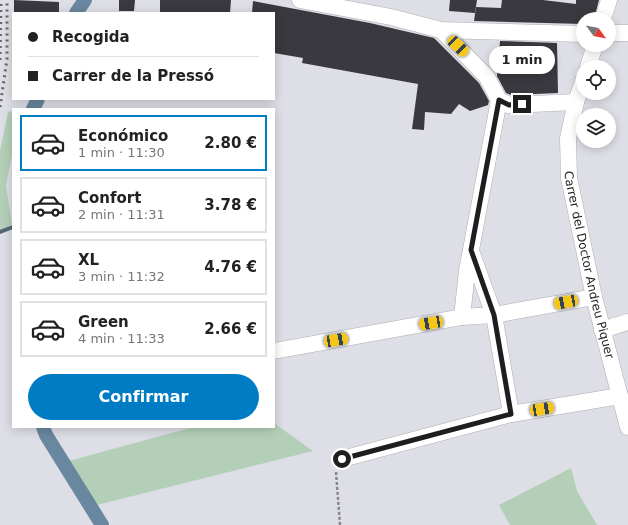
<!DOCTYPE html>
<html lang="es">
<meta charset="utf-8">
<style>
body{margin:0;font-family:"DejaVu Sans",sans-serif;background:#f2f2f2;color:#222;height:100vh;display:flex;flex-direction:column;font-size:15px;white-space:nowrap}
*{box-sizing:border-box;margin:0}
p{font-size:13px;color:#767676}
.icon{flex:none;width:22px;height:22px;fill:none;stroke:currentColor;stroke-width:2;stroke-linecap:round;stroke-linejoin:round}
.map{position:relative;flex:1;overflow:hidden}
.details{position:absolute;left:12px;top:108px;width:263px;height:320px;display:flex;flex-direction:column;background:#fff;border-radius:0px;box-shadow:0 2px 10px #0003}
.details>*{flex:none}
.banner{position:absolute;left:12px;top:12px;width:263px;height:88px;border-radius:0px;box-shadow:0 2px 10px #0003;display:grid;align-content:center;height:88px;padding:0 16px;background:#fff}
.needle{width:26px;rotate:123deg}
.fabs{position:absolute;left:576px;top:12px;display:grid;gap:8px}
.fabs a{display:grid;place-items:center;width:40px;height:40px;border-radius:50%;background:#fff;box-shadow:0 2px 10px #0003;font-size:20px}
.end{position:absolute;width:18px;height:18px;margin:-9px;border:5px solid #1e1e20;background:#fff;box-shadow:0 0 0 2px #fff}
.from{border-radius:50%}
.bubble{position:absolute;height:28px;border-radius:14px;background:#fff;box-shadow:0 2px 10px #0003;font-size:13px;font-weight:700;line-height:28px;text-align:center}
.car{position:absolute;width:12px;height:24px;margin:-12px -6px;border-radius:5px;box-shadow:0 0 3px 1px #0007;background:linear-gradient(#f5c518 24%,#345 0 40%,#f5c518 0 76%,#345 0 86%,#f5c518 0)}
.banner b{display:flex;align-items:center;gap:14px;height:38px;font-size:15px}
.banner b+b{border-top:1px solid #e0e0e0}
.banner i{width:10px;height:10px;background:#222}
ul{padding:7px 0 0;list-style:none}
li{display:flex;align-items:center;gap:12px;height:56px;margin:0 8px 6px;padding:0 8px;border:2px solid #e0e0e0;border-radius:0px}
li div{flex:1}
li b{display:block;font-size:15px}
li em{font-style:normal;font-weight:700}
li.selected{border-color:#007cc5}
li>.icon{width:36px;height:36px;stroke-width:1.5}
.primary-button{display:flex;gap:8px;margin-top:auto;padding:8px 16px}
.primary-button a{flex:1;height:46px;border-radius:24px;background:#007cc5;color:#fff;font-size:16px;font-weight:700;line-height:46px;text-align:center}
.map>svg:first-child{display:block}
</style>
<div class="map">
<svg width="628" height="525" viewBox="0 0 628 525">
<rect width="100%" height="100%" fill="#dedee6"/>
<g fill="#b4cfb8">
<polygon points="13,111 13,148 6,186 12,225 0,230 0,151 8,112"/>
<polygon points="274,423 313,451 93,506 65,462 194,427 274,427"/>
<polygon points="571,468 577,491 597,525 510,525 499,505"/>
</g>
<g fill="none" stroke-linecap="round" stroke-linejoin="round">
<polyline stroke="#526879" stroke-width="4" points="0,232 13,227"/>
<g stroke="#69879f" stroke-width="14">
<polyline points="76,13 85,0"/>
<polyline points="33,109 38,99"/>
<polyline points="43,427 46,435 102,525"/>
</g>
</g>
<g fill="#3a393f">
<polygon points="14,0 59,2 59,13 14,13"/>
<polygon points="119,0 135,0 134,11 119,11"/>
<polygon points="160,0 231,0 230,13 160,13"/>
<polygon points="450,0 477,0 475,13 449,11"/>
<polygon points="502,0 543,0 576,4 576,0 599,0 594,19 583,19 583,24 474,21 476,7 501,8"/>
<polygon points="253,1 370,23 434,38 479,83 489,101 488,105 470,111 459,104 451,114 425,112 424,130 412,129 418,84 302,63 303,58 274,53 274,13 252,13"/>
<polygon points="500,41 557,43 558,93 511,95 506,93 497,76"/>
</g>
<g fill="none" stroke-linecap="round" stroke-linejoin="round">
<defs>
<g id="minor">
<polyline points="300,0 391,17 441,30 583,34"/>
<polyline points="603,19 609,0"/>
<polyline points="441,30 487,77 499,100 467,271 462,317"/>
<polyline points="609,33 628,33"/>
<polyline points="588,67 595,45"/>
<path id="s1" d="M583,81L576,102L568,138L569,178L594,297L628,427"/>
<polyline points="499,100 509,105 576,102"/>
<polyline points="471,251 494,315 511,414"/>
<polyline points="602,330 628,322"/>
<polyline points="274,351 462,317 494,315 594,297"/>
<polyline points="342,459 511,414 620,396"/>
</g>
</defs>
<use href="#minor" stroke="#aeaeb5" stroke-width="17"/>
<polyline stroke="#86868b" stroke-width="2.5" stroke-dasharray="3 2" stroke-linecap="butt" points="336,472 340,525"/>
<use href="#minor" stroke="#fff" stroke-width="16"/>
<g stroke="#66666a" stroke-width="3" stroke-dasharray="2 4" stroke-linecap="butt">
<polyline points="0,60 1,0"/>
<polyline points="0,107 7,59 7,0"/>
</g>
</g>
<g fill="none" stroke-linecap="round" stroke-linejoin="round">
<polyline stroke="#1e1e20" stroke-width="5" points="342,459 511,414 494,315 471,250 499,100 509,105 522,104"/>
</g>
<g text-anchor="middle" stroke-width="4" stroke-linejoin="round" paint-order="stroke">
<g font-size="12" fill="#1e1e20" stroke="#ececf3">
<text dy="4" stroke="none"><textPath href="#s1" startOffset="188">Carrer del Doctor Andreu Piquer</textPath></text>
</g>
</g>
</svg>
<div class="fabs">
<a><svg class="needle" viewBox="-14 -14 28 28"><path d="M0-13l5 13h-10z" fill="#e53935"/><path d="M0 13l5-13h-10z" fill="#767676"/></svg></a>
<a><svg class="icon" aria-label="locate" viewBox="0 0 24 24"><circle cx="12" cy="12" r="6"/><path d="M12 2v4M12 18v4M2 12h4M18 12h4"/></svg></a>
<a><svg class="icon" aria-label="layers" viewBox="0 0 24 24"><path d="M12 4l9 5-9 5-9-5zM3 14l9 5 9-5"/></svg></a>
</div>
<i class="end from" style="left:342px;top:459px"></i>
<i class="end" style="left:522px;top:104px"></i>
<div class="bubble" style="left:489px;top:46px;width:66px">1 min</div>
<i class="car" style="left:458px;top:46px;rotate:134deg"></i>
<i class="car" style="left:566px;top:302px;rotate:259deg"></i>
<i class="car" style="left:431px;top:323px;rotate:260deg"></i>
<i class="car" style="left:336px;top:340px;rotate:80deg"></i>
<i class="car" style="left:542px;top:409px;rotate:81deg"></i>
<div class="banner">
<b><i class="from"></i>Recogida</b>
<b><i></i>Carrer de la Pressó</b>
</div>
<section class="details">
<ul>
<li class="selected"><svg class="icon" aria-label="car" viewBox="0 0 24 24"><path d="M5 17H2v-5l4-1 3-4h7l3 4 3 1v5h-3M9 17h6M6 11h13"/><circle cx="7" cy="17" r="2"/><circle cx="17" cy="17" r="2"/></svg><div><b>Económico</b><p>1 min · 11:30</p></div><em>2.80 €</em></li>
<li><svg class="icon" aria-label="car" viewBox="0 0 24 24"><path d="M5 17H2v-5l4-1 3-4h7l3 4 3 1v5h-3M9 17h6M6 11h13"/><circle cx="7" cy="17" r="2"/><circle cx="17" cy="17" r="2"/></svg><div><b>Confort</b><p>2 min · 11:31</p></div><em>3.78 €</em></li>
<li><svg class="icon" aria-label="car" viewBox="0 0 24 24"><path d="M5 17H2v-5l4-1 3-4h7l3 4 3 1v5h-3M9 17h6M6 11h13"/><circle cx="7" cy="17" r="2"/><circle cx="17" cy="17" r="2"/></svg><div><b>XL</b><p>3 min · 11:32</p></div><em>4.76 €</em></li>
<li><svg class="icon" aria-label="car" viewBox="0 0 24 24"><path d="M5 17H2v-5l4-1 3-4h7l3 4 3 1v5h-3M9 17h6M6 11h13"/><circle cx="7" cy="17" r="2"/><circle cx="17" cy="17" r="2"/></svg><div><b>Green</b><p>4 min · 11:33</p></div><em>2.66 €</em></li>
</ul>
<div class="primary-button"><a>Confirmar</a></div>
</section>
</div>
